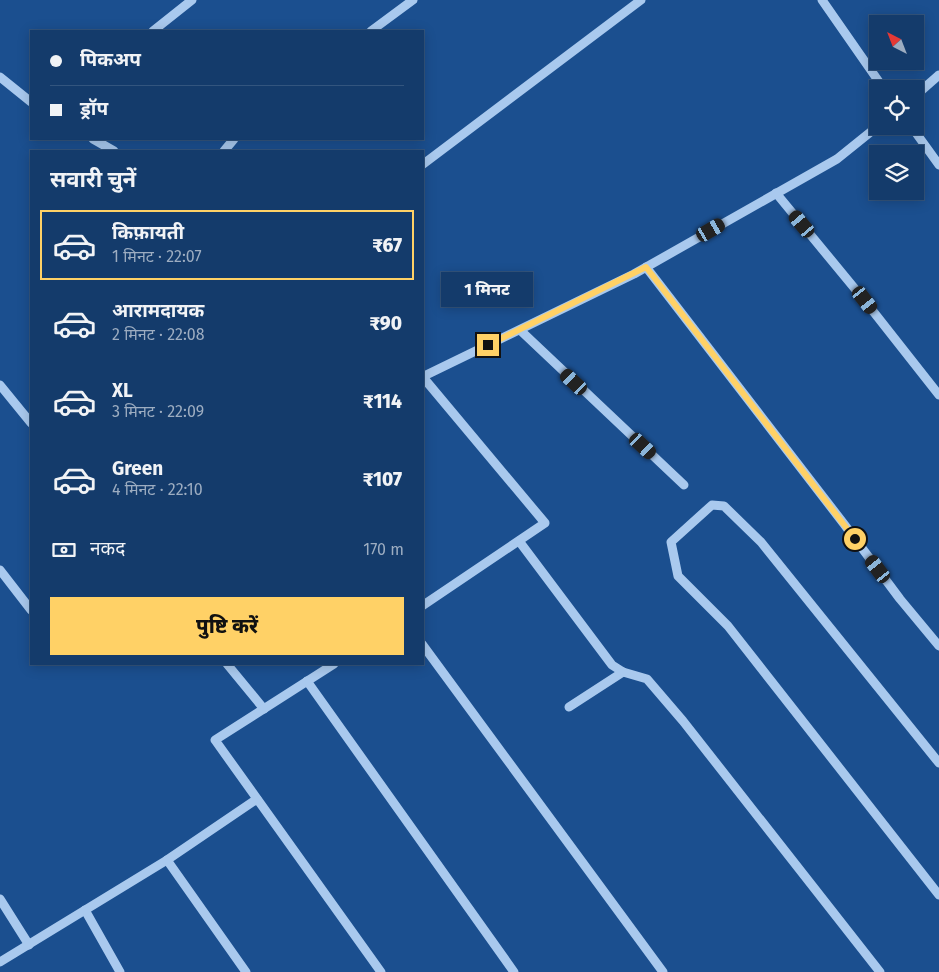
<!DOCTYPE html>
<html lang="hi">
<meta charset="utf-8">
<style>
body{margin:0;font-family:"Fira Sans","Noto Sans Devanagari",sans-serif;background:#214673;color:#f1f3f6;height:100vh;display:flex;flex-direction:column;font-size:19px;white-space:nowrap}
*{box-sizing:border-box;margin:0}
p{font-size:16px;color:#9dadc1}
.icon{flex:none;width:28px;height:28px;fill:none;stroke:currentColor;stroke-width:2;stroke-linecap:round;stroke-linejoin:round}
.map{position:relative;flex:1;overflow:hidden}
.panel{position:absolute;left:30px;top:150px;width:394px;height:515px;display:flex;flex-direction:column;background:#143b6b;border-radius:0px;box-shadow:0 2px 12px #0003,0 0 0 1px #33557e}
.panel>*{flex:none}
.guide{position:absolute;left:30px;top:30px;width:394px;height:110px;border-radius:0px;box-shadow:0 2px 12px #0003,0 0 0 1px #33557e;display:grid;align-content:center;height:110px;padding:0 20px;background:#143b6b}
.needle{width:32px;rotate:318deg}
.fabs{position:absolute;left:869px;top:15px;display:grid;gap:10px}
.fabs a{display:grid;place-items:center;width:55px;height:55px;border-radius:0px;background:#143b6b;box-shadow:0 2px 12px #0003,0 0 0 1px #33557e;font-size:25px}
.end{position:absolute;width:22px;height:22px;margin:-11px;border:6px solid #ffd166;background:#111;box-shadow:0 0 0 2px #111}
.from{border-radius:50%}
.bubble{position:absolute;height:35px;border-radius:0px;background:#143b6b;box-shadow:0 2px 12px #0003,0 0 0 1px #33557e;font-size:16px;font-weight:800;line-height:35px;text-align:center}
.car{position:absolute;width:15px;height:30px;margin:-15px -8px;border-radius:6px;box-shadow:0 0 4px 1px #0007;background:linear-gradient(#222 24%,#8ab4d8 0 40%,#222 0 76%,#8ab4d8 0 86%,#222 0)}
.guide b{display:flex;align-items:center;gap:18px;height:48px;font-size:19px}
.guide b+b{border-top:1px solid #33557e}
.guide i{width:12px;height:12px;background:#f1f3f6}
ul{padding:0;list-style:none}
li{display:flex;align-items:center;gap:15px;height:70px;margin:0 10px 8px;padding:0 10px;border:2px solid transparent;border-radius:0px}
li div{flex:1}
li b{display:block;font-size:19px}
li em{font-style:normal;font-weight:800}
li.selected{border-color:#ffd166}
li>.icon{width:45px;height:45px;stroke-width:1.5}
h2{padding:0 20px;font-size:22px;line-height:60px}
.pay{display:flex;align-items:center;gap:12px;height:55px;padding:0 20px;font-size:19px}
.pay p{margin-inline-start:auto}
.primary-button{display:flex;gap:10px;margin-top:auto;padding:10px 20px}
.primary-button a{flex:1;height:58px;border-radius:0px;background:#ffd166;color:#111;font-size:20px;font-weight:800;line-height:58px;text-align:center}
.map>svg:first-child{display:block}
</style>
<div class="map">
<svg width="939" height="972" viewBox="0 0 939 972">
<rect width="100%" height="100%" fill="#1b4f8f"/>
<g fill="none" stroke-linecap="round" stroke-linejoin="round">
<g stroke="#a9c9ee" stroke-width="9">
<polyline points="822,0 884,89"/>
<polyline points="153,31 192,0"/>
<polyline points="371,31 413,0"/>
<polyline points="0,77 31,102"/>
<polyline points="915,96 939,75"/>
<polyline points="911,126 939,165"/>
<polyline points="93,139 114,151"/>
<polyline points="224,151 234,139"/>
<polyline points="422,165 641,0"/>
<polyline points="776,193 865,301 939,395"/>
<polyline points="646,267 844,524 900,599 939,646"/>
<polyline points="520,330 684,485"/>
<polyline points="422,376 545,523 422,606"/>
<polyline points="422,377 634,274 837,159 878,126"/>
<polyline points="0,385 31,423"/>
<polyline points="519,541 612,665 623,672 647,679 683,721 880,972"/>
<polyline points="0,570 31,610"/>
<polyline points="422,644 663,972"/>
<polyline points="227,664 264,709"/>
<polyline points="334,664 215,740 381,972"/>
<polyline points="307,681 514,972"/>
<polyline points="569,707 623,672"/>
<polyline points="939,763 761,542 724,506 712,505 671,542 678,576 728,626 939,895"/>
<polyline points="167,860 246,972"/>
<polyline points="0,899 29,945"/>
<polyline points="85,910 120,972"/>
<polyline points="0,962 167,860 257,799"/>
</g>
</g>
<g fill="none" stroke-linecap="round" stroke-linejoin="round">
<polyline stroke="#ffd166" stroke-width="6" points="488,345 646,267 855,539"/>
</g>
</svg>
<div class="fabs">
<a><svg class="needle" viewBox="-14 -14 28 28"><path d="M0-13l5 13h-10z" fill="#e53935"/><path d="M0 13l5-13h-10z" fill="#9dadc1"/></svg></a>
<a><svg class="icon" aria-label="locate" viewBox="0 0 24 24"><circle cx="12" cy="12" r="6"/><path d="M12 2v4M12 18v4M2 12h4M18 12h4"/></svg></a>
<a><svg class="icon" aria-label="layers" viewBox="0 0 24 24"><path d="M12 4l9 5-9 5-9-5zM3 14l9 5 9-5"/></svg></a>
</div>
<i class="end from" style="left:855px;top:539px"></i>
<i class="end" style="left:488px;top:345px"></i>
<div class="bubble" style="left:441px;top:272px;width:92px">1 मिनट</div>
<i class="car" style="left:802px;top:224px;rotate:320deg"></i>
<i class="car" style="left:711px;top:230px;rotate:60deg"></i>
<i class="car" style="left:865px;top:300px;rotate:142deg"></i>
<i class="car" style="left:574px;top:382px;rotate:313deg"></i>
<i class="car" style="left:643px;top:446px;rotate:133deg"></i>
<i class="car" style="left:878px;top:569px;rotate:323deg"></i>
<div class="guide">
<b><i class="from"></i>पिकअप</b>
<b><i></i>ड्रॉप</b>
</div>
<section class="panel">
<h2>सवारी चुनें</h2>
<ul>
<li class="selected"><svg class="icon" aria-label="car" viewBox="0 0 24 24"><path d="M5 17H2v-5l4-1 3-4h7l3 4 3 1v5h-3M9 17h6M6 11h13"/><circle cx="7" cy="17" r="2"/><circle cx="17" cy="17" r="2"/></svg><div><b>किफ़ायती</b><p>1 मिनट · 22:07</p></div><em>₹67</em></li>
<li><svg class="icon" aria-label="car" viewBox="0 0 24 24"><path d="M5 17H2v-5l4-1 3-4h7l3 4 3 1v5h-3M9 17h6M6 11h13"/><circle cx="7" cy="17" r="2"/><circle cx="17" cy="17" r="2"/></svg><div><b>आरामदायक</b><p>2 मिनट · 22:08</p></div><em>₹90</em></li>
<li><svg class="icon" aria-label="car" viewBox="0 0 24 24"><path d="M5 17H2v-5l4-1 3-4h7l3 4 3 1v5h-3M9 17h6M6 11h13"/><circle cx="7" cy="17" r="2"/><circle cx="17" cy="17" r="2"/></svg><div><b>XL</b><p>3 मिनट · 22:09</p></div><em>₹114</em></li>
<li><svg class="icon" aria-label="car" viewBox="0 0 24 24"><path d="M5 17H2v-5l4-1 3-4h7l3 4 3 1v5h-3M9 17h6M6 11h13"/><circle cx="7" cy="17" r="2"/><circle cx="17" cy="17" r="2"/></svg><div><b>Green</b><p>4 मिनट · 22:10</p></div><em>₹107</em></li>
</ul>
<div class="pay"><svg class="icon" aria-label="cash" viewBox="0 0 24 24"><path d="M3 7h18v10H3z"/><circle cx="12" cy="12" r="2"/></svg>नकद<p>170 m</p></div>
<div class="primary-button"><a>पुष्टि करें</a></div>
</section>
</div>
